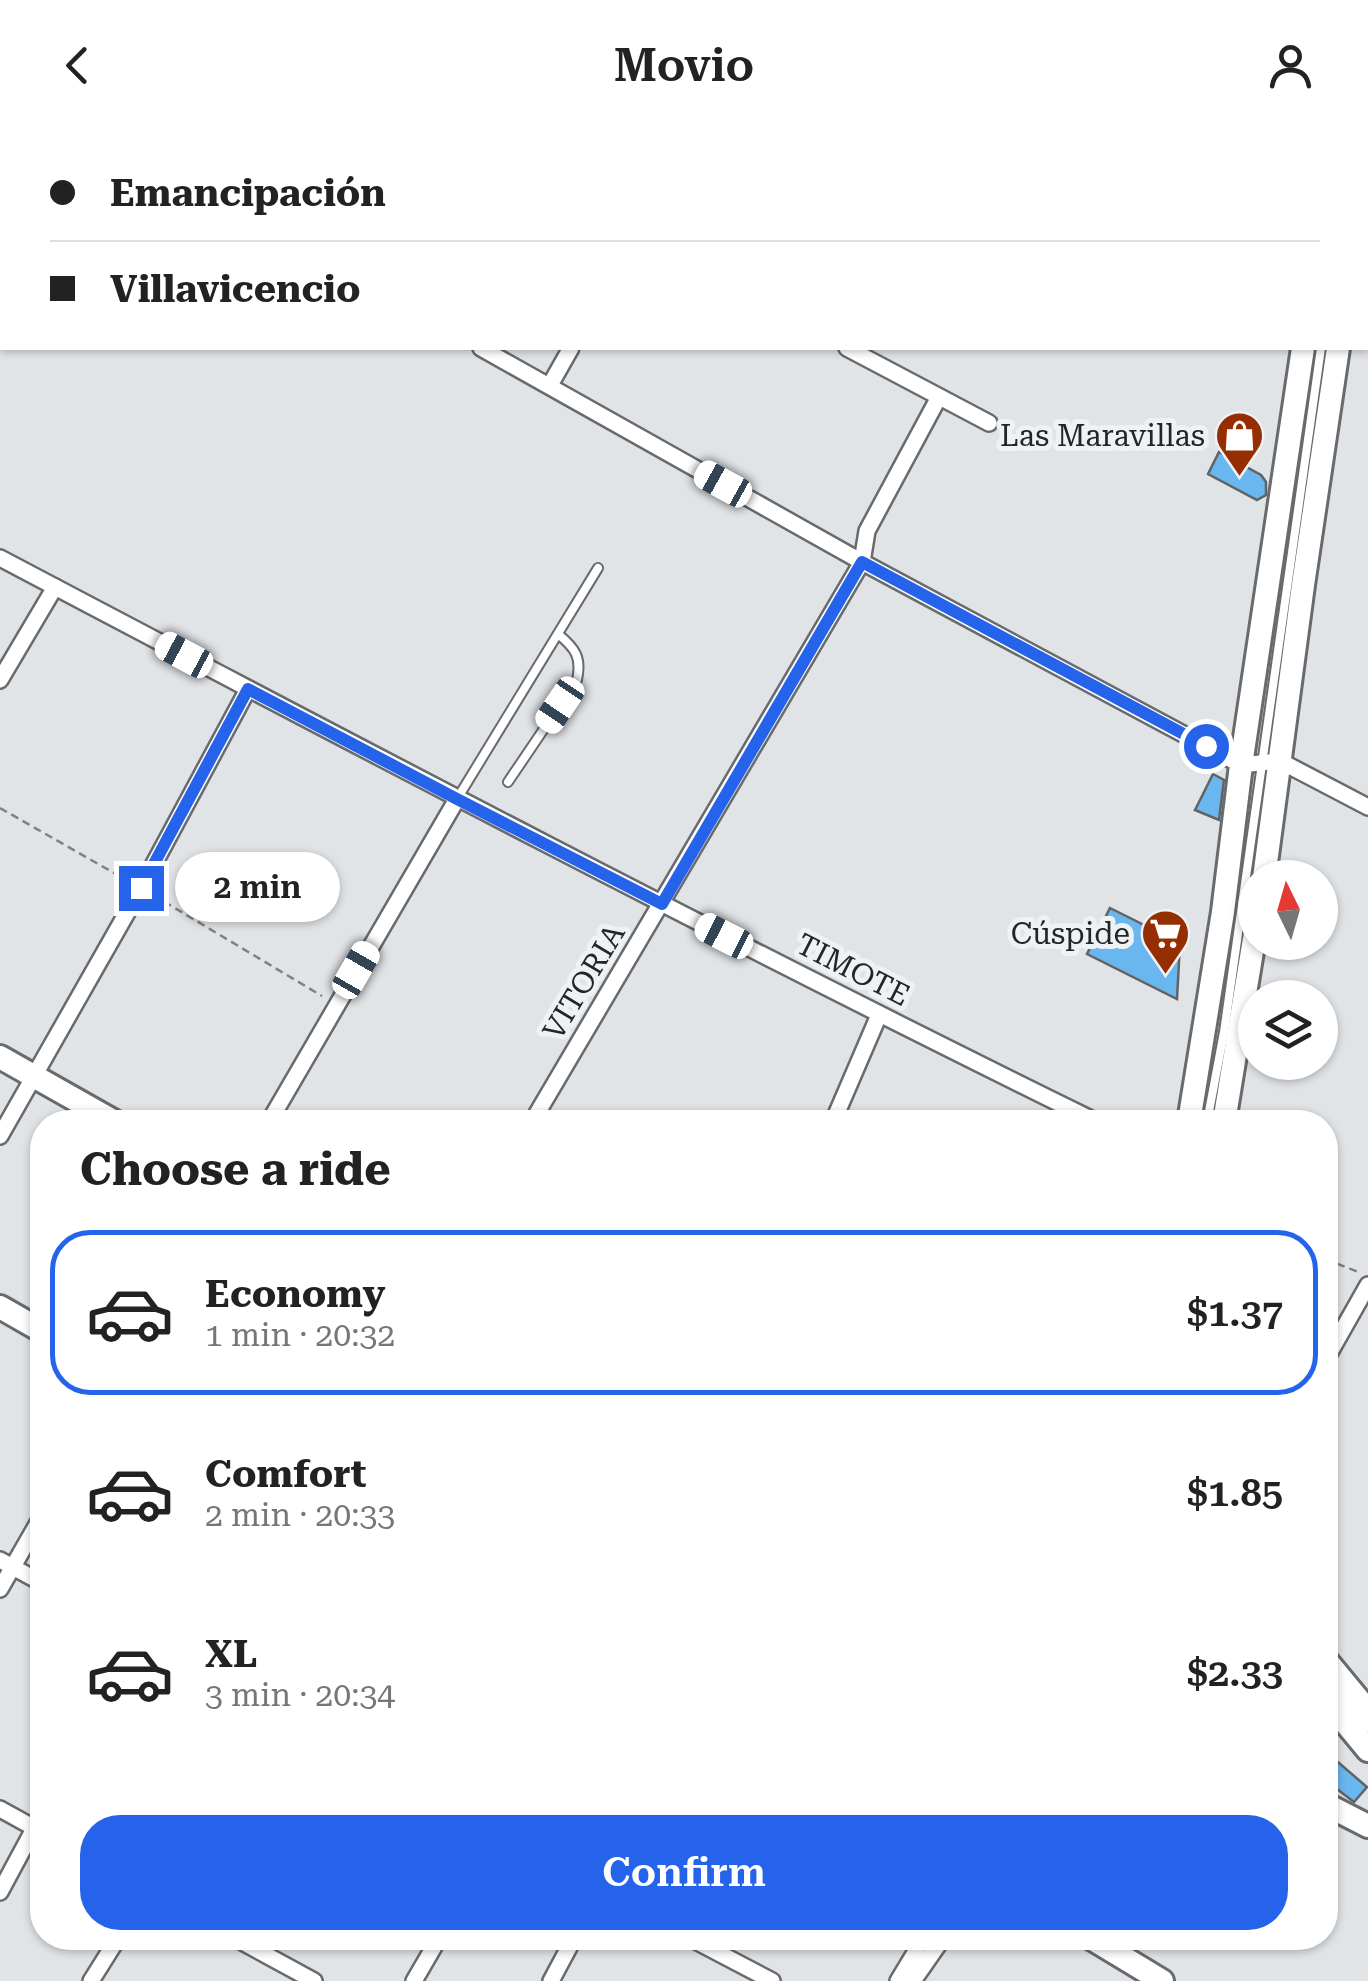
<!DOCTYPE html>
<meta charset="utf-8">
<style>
body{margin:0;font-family:"Roboto Serif",serif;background:#f6f6f6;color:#222;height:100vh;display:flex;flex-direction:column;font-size:38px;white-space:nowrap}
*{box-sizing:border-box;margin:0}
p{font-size:32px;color:#767676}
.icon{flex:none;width:55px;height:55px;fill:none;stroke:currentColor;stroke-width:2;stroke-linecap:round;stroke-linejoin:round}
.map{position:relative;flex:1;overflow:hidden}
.side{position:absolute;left:30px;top:980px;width:1308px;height:840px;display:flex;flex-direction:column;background:#fff;border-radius:40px;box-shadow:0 2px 8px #0004}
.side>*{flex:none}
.guide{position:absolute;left:0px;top:0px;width:1370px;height:220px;box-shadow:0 2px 8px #0004;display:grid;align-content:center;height:220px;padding:0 50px;background:#fff}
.needle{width:65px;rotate:355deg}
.controls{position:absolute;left:1238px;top:730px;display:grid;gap:20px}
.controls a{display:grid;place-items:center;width:100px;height:100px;border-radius:50%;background:#fff;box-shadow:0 2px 8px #0004;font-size:50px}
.end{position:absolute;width:45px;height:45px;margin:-22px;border:12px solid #2563eb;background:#fff;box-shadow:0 0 0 5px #fff}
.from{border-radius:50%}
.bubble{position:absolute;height:70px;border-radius:35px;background:#fff;box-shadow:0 2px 8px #0004;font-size:32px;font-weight:600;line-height:70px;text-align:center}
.car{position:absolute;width:30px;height:60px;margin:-30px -15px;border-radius:12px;box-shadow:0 0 8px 2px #0007;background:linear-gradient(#fff 24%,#345 0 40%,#fff 0 76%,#345 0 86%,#fff 0)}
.guide b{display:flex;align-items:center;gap:35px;height:95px;font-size:38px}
.guide b+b{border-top:2px solid #e0e0e0}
.guide i{width:25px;height:25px;background:#222}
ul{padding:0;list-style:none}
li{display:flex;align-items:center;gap:30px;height:165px;margin:0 20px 15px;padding:0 30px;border:5px solid transparent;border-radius:40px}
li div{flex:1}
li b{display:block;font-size:38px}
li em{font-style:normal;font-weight:600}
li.selected{border-color:#2563eb}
li>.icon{width:90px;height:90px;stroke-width:1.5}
h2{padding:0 50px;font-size:45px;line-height:120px}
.action{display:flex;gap:20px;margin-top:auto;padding:20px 50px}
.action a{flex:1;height:115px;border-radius:40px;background:#2563eb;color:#fff;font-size:40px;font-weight:600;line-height:115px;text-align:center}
header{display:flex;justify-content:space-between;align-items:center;height:130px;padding:0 50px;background:#fff;font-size:45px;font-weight:600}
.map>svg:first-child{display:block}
</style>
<header><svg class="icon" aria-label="back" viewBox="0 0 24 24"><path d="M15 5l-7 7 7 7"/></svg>Movio<svg class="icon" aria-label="person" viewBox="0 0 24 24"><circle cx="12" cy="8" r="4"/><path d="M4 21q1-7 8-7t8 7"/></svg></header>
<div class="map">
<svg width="1368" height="1851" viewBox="0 0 1368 1851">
<rect width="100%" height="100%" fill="#e1e4e7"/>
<g fill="#6ab6ee" stroke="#616365" stroke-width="2.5">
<polygon points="1219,322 1261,345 1266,352 1266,365 1257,370 1208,344"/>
<polygon points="1213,644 1224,650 1219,690 1195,680"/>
<polygon points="1110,778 1180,813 1177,869 1087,824"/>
<polygon points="1325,1621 1367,1657 1354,1672 1325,1650"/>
</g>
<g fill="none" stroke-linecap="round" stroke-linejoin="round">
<defs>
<g id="lane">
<polyline points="1350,2 1351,0"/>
<path d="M508,652L577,550C582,527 575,518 558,504"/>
<polyline points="457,669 598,438"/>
<polyline points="1207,992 1224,902 1321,218"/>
<polyline points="1325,1548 1368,1598"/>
</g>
<g id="street">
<polyline points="86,0 91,2"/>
<polyline points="442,0 447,2"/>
<polyline points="976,0 981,2"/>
<polyline points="685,2 686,0"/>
<polyline points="481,218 862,432 1241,635 1280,631 1368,677"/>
<polyline points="847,218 989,293"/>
<polyline points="550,255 571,218"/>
<path d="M0,428C364,620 728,811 1097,992"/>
<polyline points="0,550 55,457"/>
<polyline points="269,992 457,669"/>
<polyline points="532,992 862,432 867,401 939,267"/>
<polyline points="833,992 879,885"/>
<polyline points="0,1006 141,758 248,559"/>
<polyline points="1325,1231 1368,1155"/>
<polyline points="0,1430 42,1453"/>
<polyline points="0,1459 42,1386"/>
<polyline points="0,1679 40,1701"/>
<polyline points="0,1762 42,1684"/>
<polyline points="235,1808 314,1851"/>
<polyline points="690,1808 772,1851"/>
<polyline points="91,1851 118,1808"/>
<polyline points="414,1851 439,1808"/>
<polyline points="551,1851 574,1808"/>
<polyline points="898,1851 924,1808"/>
<polyline points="913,1851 943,1808"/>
</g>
<g id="secondary">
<polyline points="1335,2 1335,0"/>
<polyline points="1367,2 1367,0"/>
<polyline points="1264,748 1303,455 1338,218"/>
<polyline points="0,927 115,992"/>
<polyline points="1189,992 1223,782 1241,635 1303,218"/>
<polyline points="1224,992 1255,803"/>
<polyline points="0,1177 42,1201"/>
<polyline points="1325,1529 1368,1581"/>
<polyline points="1325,1568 1368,1620"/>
<polyline points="1325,1674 1368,1696"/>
<polyline points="1091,1808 1162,1851"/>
</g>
</defs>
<use href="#lane" stroke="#686a6d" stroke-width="12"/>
<use href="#street" stroke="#686a6d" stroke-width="20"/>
<use href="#secondary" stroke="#686a6d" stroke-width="28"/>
<g stroke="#7f8284" stroke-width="2.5" stroke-dasharray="8 5" stroke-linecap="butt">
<polyline points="0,678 128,751"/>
<polyline points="153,765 322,866"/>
<polyline points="1325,1129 1361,1143"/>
</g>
<use href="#lane" stroke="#fff" stroke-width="8"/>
<use href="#street" stroke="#fff" stroke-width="15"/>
<use href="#secondary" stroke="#fff" stroke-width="22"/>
</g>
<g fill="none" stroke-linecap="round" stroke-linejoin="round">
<polyline stroke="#2563eb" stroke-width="12" points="141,758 248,559 457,669 662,774 862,432 1206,616"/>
</g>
<defs>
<symbol id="shop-pin" viewBox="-11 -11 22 30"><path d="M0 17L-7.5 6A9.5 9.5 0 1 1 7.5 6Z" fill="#952f02" stroke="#eff2f4"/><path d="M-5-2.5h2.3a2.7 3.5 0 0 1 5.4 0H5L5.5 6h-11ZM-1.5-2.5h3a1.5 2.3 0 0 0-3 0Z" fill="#fff"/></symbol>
<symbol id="supermarket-pin" viewBox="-11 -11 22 30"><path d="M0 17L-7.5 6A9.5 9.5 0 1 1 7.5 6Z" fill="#952f02" stroke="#eff2f4"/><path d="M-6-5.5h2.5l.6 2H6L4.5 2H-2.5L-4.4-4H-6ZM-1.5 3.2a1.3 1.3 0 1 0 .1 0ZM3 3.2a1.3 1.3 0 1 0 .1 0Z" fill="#fff"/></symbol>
</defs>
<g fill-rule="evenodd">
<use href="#shop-pin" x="1212" y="278" width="55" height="75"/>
<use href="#supermarket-pin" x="1138" y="776" width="55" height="75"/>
</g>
<g text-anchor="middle" stroke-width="10" stroke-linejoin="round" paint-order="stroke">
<g font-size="30" fill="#232526" stroke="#eff2f4" text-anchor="end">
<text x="1205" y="316">Las Maravillas</text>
<text x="1130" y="814">Cúspide</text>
</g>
<g font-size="30" fill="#232526" stroke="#eff2f4">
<text transform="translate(853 840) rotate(27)" y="10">TIMOTE</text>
<text transform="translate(584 852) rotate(-59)" y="10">VITORIA</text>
</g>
</g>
</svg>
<div class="controls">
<a><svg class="needle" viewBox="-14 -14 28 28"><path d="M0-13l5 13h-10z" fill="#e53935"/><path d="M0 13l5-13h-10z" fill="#767676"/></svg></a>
<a><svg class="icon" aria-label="layers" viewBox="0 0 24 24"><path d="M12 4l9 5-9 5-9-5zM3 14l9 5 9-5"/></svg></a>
</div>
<i class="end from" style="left:1206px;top:616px"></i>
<i class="end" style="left:141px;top:758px"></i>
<div class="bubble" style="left:175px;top:722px;width:165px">2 min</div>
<i class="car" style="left:723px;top:354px;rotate:299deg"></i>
<i class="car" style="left:184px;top:525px;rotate:298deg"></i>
<i class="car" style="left:560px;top:575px;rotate:214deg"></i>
<i class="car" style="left:724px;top:806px;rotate:297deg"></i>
<i class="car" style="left:356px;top:840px;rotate:30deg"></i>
<div class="guide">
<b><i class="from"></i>Emancipación</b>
<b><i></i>Villavicencio</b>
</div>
<section class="side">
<h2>Choose a ride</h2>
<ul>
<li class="selected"><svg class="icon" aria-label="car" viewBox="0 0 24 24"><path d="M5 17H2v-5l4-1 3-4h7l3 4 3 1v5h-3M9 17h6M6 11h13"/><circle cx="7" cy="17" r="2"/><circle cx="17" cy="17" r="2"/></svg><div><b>Economy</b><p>1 min · 20:32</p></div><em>$1.37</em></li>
<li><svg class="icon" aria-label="car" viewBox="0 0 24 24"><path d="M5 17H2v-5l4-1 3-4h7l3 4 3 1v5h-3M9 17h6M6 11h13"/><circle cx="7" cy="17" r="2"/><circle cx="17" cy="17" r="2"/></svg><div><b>Comfort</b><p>2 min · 20:33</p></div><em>$1.85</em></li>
<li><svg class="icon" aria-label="car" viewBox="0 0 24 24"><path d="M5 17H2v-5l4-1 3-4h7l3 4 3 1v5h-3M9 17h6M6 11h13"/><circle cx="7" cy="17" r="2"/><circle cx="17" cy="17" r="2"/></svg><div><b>XL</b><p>3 min · 20:34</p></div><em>$2.33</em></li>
</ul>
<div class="action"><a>Confirm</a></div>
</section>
</div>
